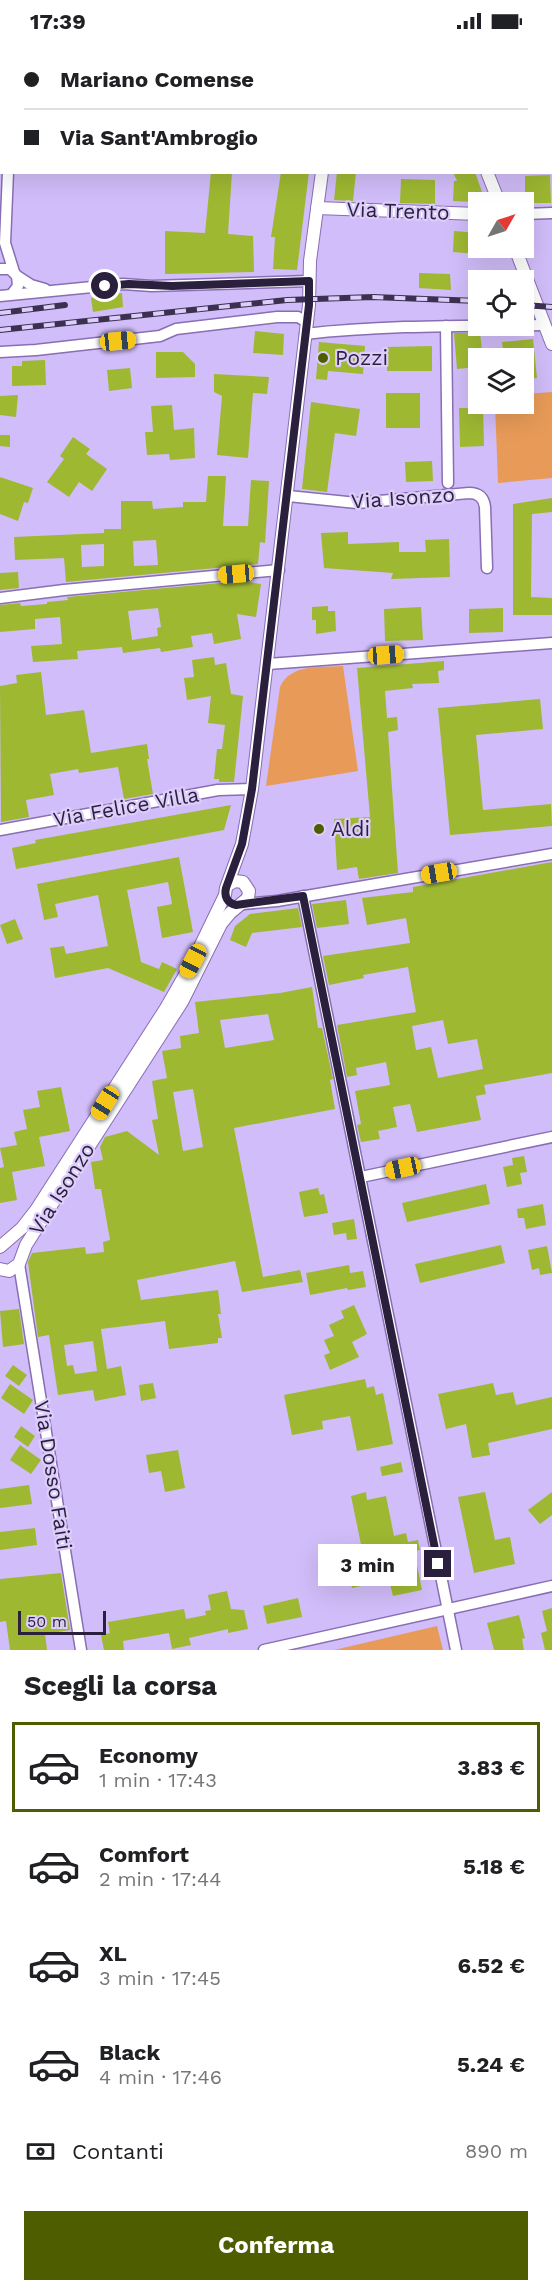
<!DOCTYPE html>
<html lang="it">
<meta charset="utf-8">
<style>
body{margin:0;font-family:"Work Sans",sans-serif;background:#f6f6f6;color:#202124;height:100vh;display:flex;flex-direction:column;font-size:22px;white-space:nowrap}
*{box-sizing:border-box;margin:0}
p{font-size:20px;color:#757577}
.icon{flex:none;width:33px;height:33px;fill:none;stroke:currentColor;stroke-width:2;stroke-linecap:round;stroke-linejoin:round}
.map{position:relative;height:1608px;overflow:hidden}
.sheet{display:flex;flex-direction:column;background:#fff;flex:1}
.sheet>*{flex:none}
.guide{position:absolute;left:0px;top:0px;width:552px;height:132px;box-shadow:0 6px 24px #0002;display:grid;align-content:center;height:132px;padding:0 24px;background:#fff}
.needle{width:39px;rotate:51deg}
.controls{position:absolute;left:468px;top:150px;display:grid;gap:12px}
.controls a{display:grid;place-items:center;width:66px;height:66px;border-radius:0px;background:#fff;box-shadow:0 6px 24px #0002;font-size:30px}
.scale{position:absolute;left:18px;bottom:15px;width:88px;box-sizing:border-box;padding-left:6px;border:3px solid #2a1f3c;border-top:0;font-size:16px;line-height:21px;white-space:nowrap;color:#2a1f3c;-webkit-text-stroke:4px #dccdfb;paint-order:stroke}
.end{position:absolute;width:27px;height:27px;margin:-14px;border:8px solid #2a1f3c;background:#fff;box-shadow:0 0 0 3px #fff}
.from{border-radius:50%}
.bubble{position:absolute;height:42px;border-radius:0px;background:#fff;box-shadow:0 6px 24px #0002;font-size:20px;font-weight:700;line-height:42px;text-align:center}
.car{position:absolute;width:18px;height:36px;margin:-18px -9px;border-radius:8px;box-shadow:0 0 4px 2px #0007;background:linear-gradient(#f5c518 24%,#345 0 40%,#f5c518 0 76%,#345 0 86%,#f5c518 0)}
.guide b{display:flex;align-items:center;gap:21px;height:57px;font-size:22px}
.guide b+b{border-top:2px solid #e0e0e0}
.guide i{width:15px;height:15px;background:#202124}
ul{padding:0;list-style:none}
li{display:flex;align-items:center;gap:18px;height:90px;margin:0 12px 9px;padding:0 12px;border:3px solid transparent;border-radius:0px}
li div{flex:1}
li b{display:block;font-size:22px}
li em{font-style:normal;font-weight:700}
li.selected{border-color:#4e5d00}
li>.icon{width:54px;height:54px;stroke-width:1.5}
h2{padding:0 24px;font-size:27px;line-height:72px}
.pay{display:flex;align-items:center;gap:15px;height:66px;padding:0 24px;font-size:22px}
.pay p{margin-inline-start:auto}
.button{display:flex;gap:12px;margin-top:auto;padding:12px 24px}
.button a{flex:1;height:69px;border-radius:0px;background:#4e5d00;color:#fff;font-size:24px;font-weight:700;line-height:69px;text-align:center}
.status{display:flex;justify-content:space-between;align-items:center;height:42px;padding:0 30px;background:#fff;direction:ltr}
.status svg{height:16px;fill:currentColor}
.map>svg:first-child{display:block}
</style>
<div class="status"><b>17:39</b><svg viewBox="0 0 49 12"><path d="M0 12V9h3v3zM5 12V6h3v6zM10 12V3h3v9zM15 12V0h3v12zM26 1h20v11H26zM47 4h2v5h-2z"/></svg></div>
<div class="map">
<svg width="552" height="1608" viewBox="0 0 552 1608">
<rect width="100%" height="100%" fill="#d1bdf9"/>
<g fill="#e89b58">
<polygon points="552,350 552,436 498,441 495,362 524,362 524,352"/>
<path d="M343,624L358,729L266,744L280,645C291,621 320,626 343,624Z"/>
<polygon points="437,1584 443,1608 334,1608"/>
</g>
<g fill="#9eb832" fill-rule="evenodd">
<polygon points="211,130 232,130 228,192 253,194 254,230 165,232 165,189 205,191"/>
<polygon points="281,130 309,130 297,228 273,227 275,195 271,195"/>
<polygon points="337,130 356,130 353,159 334,158"/>
<polygon points="453,130 475,130 482,150 475,160 453,159 454,139 457,139"/>
<polygon points="550,133 551,161 525,161 525,134"/>
<polygon points="401,137 435,138 435,162 400,161"/>
<polygon points="454,189 478,191 478,212 453,210"/>
<polygon points="419,231 450,232 451,248 419,246"/>
<polygon points="122,251 123,265 93,270 91,256"/>
<polygon points="255,289 284,292 283,313 253,311"/>
<polygon points="454,291 480,291 483,316 476,318 477,325 457,327"/>
<polygon points="533,297 537,336 524,337 524,316 504,316 502,300"/>
<polygon points="319,300 365,304 363,332 328,329 327,338 316,337"/>
<polygon points="432,304 432,329 387,329 387,305"/>
<polygon points="156,310 183,310 195,322 195,335 156,336"/>
<polygon points="45,318 46,343 12,344 12,324 22,324 22,319"/>
<polygon points="130,326 132,346 109,349 107,328"/>
<polygon points="214,332 269,335 267,352 253,351 248,416 217,413 222,354 214,350"/>
<rect x="386" y="351" width="34" height="35"/>
<polygon points="18,353 16,375 0,373 0,354"/>
<polygon points="311,360 360,367 356,394 335,391 327,450 302,447"/>
<polygon points="172,363 174,388 194,386 195,416 170,418 169,412 147,413 145,390 153,390 151,364"/>
<polygon points="459,366 483,366 484,404 460,405"/>
<polygon points="0,393 10,393 10,405 0,404"/>
<polygon points="73,395 90,407 86,412 107,427 92,449 79,440 69,455 47,440 64,417 60,414"/>
<polygon points="432,419 433,439 406,440 405,420"/>
<path d="M208,434H226L223,484H248L251,438L269,439L265,501L260,500L258,522L66,540L64,516L15,518L14,495L104,491V487H121V459H152L153,467L183,465V460H206ZM156,498L158,523L134,524L133,499ZM104,502V524L82,525L81,503Z"/>
<polygon points="0,435 33,446 28,461 24,460 18,479 0,472"/>
<polygon points="552,456 552,470 532,472 531,555 552,556 552,573 513,573 513,462"/>
<polygon points="348,490 348,502 399,500 399,510 426,510 425,498 449,497 450,535 391,537 393,531 324,526 321,491"/>
<polygon points="18,530 19,546 0,548 0,531"/>
<path d="M242,539L261,542L256,575L237,572L241,597L214,602L212,591L191,594L193,605L161,610L160,606L123,611L122,605L77,609L78,617L33,620L31,604L62,602L60,575L35,577V587L0,590V563L20,561L21,564L47,562V560L68,558L67,555ZM158,566L161,585L157,586L158,594L132,598L128,569Z"/>
<polygon points="328,564 328,569 335,569 336,589 316,592 316,578 312,578 312,565"/>
<polygon points="421,565 423,598 385,599 384,567"/>
<polygon points="503,566 503,590 469,591 469,567"/>
<polygon points="214,615 215,623 226,621 231,652 243,654 234,740 219,740 219,737 214,737 217,707 222,707 225,683 208,681 211,654 187,658 184,636 194,635 192,618"/>
<polygon points="444,619 444,628 438,629 439,641 412,642 413,646 385,649 387,676 397,675 398,688 388,690 398,831 359,837 357,825 337,828 334,777 370,775 357,626"/>
<polygon points="41,630 46,673 84,668 91,711 147,702 149,717 147,717 153,752 124,757 118,725 79,731 78,727 50,732 54,753 26,758 29,775 1,780 0,644 17,641 16,633"/>
<polygon points="540,657 543,687 476,693 483,768 551,762 552,784 450,793 438,666"/>
<polygon points="231,763 224,788 16,827 12,806 36,801 35,798"/>
<polygon points="179,815 193,890 162,896 157,865 172,862 168,840 127,848 141,920 159,927 162,920 177,927 164,950 108,926 55,936 50,906 64,904 66,912 108,904 98,853 55,862 58,875 44,878 37,842"/>
<path d="M552,820V1031L484,1043L486,1052L476,1054L481,1078L417,1090L410,1062L393,1065L397,1085L378,1089L380,1097L361,1100L357,1083L361,1082L355,1049L390,1043L386,1020L356,1026L357,1033L347,1035L337,983L416,970L408,925L363,933L364,936L329,943L323,914L410,901L406,876L367,883L362,856L413,850V845ZM443,978L448,1002L477,997L483,1027L438,1036L431,1005L416,1008L412,984Z"/>
<polygon points="346,858 349,882 317,886 312,862"/>
<polygon points="298,866 302,885 252,891 246,905 230,898 235,884 250,872"/>
<polygon points="15,877 23,897 7,902 0,883"/>
<path d="M312,945L318,986H322L333,1037L330,1038L335,1067L234,1086L263,1235L300,1228L303,1240L242,1250L235,1219L137,1238L141,1258L218,1248L221,1272H218L222,1296H218V1301L169,1307L165,1279L101,1287L107,1327L121,1324L126,1353L95,1359L93,1348L58,1353L49,1293L38,1295L28,1220L32,1211L85,1205L86,1212L104,1210L103,1200L110,1198L101,1147H95L91,1120L103,1118L100,1105L105,1095L127,1089L159,1113L152,1078L158,1077L152,1039L167,1036L162,1009L181,1006L180,994L199,991L195,960L280,951ZM268,972L274,998L225,1006L220,978ZM193,1047L203,1105L183,1109L173,1050ZM93,1299L97,1329L75,1332L73,1323L67,1324L64,1303Z"/>
<polygon points="61,1045 70,1089 39,1095 45,1124 12,1130 17,1158 0,1161 0,1126 4,1125 0,1106 17,1103 14,1090 27,1087 23,1068 40,1065 37,1049"/>
<polygon points="524,1114 527,1130 520,1131 522,1142 507,1145 503,1125 513,1123 512,1116"/>
<polygon points="486,1142 490,1162 407,1180 402,1161"/>
<polygon points="318,1146 320,1153 324,1152 328,1171 304,1175 299,1150"/>
<polygon points="543,1162 546,1183 526,1187 524,1176 518,1176 517,1167"/>
<polygon points="354,1177 357,1197 347,1198 346,1191 334,1193 332,1181"/>
<polygon points="501,1203 505,1221 420,1241 415,1222"/>
<polygon points="547,1204 552,1231 540,1233 539,1226 532,1228 528,1208"/>
<polygon points="349,1223 350,1231 363,1229 366,1245 348,1248 347,1246 310,1253 306,1231"/>
<polygon points="354,1263 367,1292 352,1300 359,1315 330,1328 324,1313 330,1311 324,1298 334,1294 329,1283 344,1276 341,1269"/>
<polygon points="19,1267 24,1302 3,1305 0,1269"/>
<polygon points="13,1323 27,1333 19,1344 5,1334"/>
<polygon points="365,1337 367,1346 374,1344 376,1353 383,1351 393,1402 357,1409 350,1374 322,1379 323,1387 292,1393 284,1353"/>
<polygon points="153,1341 156,1356 141,1359 139,1343"/>
<polygon points="493,1341 496,1353 513,1350 516,1363 552,1355 552,1387 488,1401 490,1413 472,1416 466,1382 446,1387 438,1352"/>
<polygon points="10,1342 33,1358 24,1372 1,1356"/>
<polygon points="21,1384 35,1394 28,1405 14,1395"/>
<polygon points="20,1403 41,1418 31,1432 10,1418"/>
<polygon points="178,1408 185,1446 165,1450 161,1429 149,1431 146,1413"/>
<polygon points="401,1420 403,1430 382,1434 380,1425"/>
<polygon points="29,1443 32,1462 0,1466 0,1447"/>
<polygon points="366,1450 367,1458 386,1454 394,1494 406,1491 408,1500 418,1498 420,1508 414,1509 422,1548 393,1554 389,1538 352,1546 346,1516 363,1512 351,1454"/>
<polygon points="485,1450 495,1498 510,1495 515,1522 474,1531 458,1455"/>
<polygon points="552,1450 552,1473 540,1482 528,1468"/>
<polygon points="35,1486 37,1503 0,1508 0,1490"/>
<polygon points="61,1531 70,1588 45,1592 47,1608 10,1608 6,1579 0,1580 0,1537"/>
<polygon points="227,1549 231,1567 244,1568 248,1587 228,1591 228,1587 189,1596 191,1603 172,1607 169,1591 123,1599 124,1608 104,1608 101,1593 110,1591 108,1580 184,1567 186,1577 206,1573 205,1569 211,1568 208,1553"/>
<polygon points="298,1556 302,1575 267,1582 263,1564"/>
<polygon points="552,1566 552,1608 545,1608 541,1591 547,1589 542,1569"/>
<polygon points="519,1573 525,1596 522,1597 524,1608 494,1608 487,1581"/>
</g>
<g fill="none" stroke-linecap="round" stroke-linejoin="round">
<defs>
<g id="minor">
<polyline points="12,2 12,0"/>
<polyline points="513,2 547,0"/>
<polyline points="8,130 5,201 14,230"/>
<polyline points="524,172 552,171"/>
<polyline points="0,227 10,227 17,234 18,244 12,252"/>
<polyline points="17,234 31,243 45,247"/>
<polyline points="0,254 123,242 152,244 309,239"/>
<polyline points="446,284 448,441"/>
<path d="M305,292C384,283 465,284 545,283"/>
<polyline points="0,310 36,308 160,294 176,287 277,275 298,275 307,280"/>
<path d="M288,454L357,461L469,451C479,451 484,456 485,465L487,526"/>
<polyline points="0,556 64,548 279,528"/>
<polyline points="268,622 552,601"/>
<polyline points="0,788 218,748 252,747"/>
<polyline points="303,854 456,1608"/>
<polyline points="243,862 277,859 552,812"/>
<polyline points="361,1135 552,1095"/>
<polyline points="19,1222 81,1608"/>
<polyline points="264,1608 552,1544"/>
</g>
<g id="tertiary">
<polyline points="438,0 438,2"/>
<polyline points="340,2 340,0"/>
<polyline points="487,130 499,160"/>
<polyline points="317,166 478,172"/>
<polyline points="515,206 552,302"/>
<polyline points="0,1205 22,1186 36,1168 166,966 193,919 225,853 226,846 242,802 252,747 309,263 310,219 322,130"/>
<polyline points="0,1227 9,1229 19,1222 26,1203 59,1151 182,960 221,882 230,871 248,856 249,849 243,840 235,839 228,843"/>
</g>
</defs>
<use href="#minor" stroke="#886eb3" stroke-width="13"/>
<use href="#tertiary" stroke="#886eb3" stroke-width="14"/>
<use href="#minor" stroke="#fff" stroke-width="10"/>
<use href="#tertiary" stroke="#fff" stroke-width="12"/>
<defs>
<g id="rail">
<polyline points="524,263 552,265"/>
<polyline points="0,271 65,263"/>
<polyline points="0,288 287,258 373,255 478,259"/>
</g>
</defs>
<use href="#rail" stroke="#3c3051" stroke-width="6"/>
<use href="#rail" stroke="#dccdfb" stroke-width="4" stroke-dasharray="11" stroke-linecap="butt"/>
</g>
<g fill="none" stroke-linecap="round" stroke-linejoin="round">
<path stroke="#2a1f3c" stroke-width="8" d="M105,244L129,242L172,244L309,239V263L252,747L242,802L226,846C224,854 227,861 236,863L303,854L438,1522"/>
</g>
<g fill="#4e5d00" stroke="#dccdfb" stroke-width="2">
<circle cx="323" cy="316" r="6"/>
<circle cx="319" cy="787" r="6"/>
</g>
<g text-anchor="middle" stroke-width="4.5" stroke-linejoin="round" paint-order="stroke">
<g font-size="21" fill="#2a1f3c" stroke="#dccdfb">
<text transform="translate(398 169) rotate(2)" y="7">Via Trento</text>
<text transform="translate(403 456) rotate(-4)" y="7">Via Isonzo</text>
<text transform="translate(126 765) rotate(-10)" y="7">Via Felice Villa</text>
<text transform="translate(62 1147) rotate(-58)" y="7">Via Isonzo</text>
<text transform="translate(53 1433) rotate(81)" y="7">Via Dosso Faiti</text>
</g>
<g font-size="21" fill="#2a1f3c" stroke="#dccdfb" text-anchor="start">
<text x="335" y="323">Pozzi</text>
<text x="331" y="794">Aldi</text>
</g>
</g>
</svg>
<div class="controls">
<a><svg class="needle" viewBox="-14 -14 28 28"><path d="M0-13l5 13h-10z" fill="#e53935"/><path d="M0 13l5-13h-10z" fill="#757577"/></svg></a>
<a><svg class="icon" aria-label="locate" viewBox="0 0 24 24"><circle cx="12" cy="12" r="6"/><path d="M12 2v4M12 18v4M2 12h4M18 12h4"/></svg></a>
<a><svg class="icon" aria-label="layers" viewBox="0 0 24 24"><path d="M12 4l9 5-9 5-9-5zM3 14l9 5 9-5"/></svg></a>
</div>
<div class="scale">50 m</div>
<i class="end from" style="left:105px;top:244px"></i>
<i class="end" style="left:438px;top:1522px"></i>
<div class="bubble" style="left:318px;top:1502px;width:99px">3 min</div>
<i class="car" style="left:118px;top:299px;rotate:84deg"></i>
<i class="car" style="left:236px;top:532px;rotate:265deg"></i>
<i class="car" style="left:386px;top:613px;rotate:86deg"></i>
<i class="car" style="left:439px;top:831px;rotate:260deg"></i>
<i class="car" style="left:193px;top:919px;rotate:208deg"></i>
<i class="car" style="left:105px;top:1061px;rotate:212deg"></i>
<i class="car" style="left:403px;top:1126px;rotate:258deg"></i>
<div class="guide">
<b><i class="from"></i>Mariano Comense</b>
<b><i></i>Via Sant'Ambrogio</b>
</div>
</div>
<section class="sheet">
<h2>Scegli la corsa</h2>
<ul>
<li class="selected"><svg class="icon" aria-label="car" viewBox="0 0 24 24"><path d="M5 17H2v-5l4-1 3-4h7l3 4 3 1v5h-3M9 17h6M6 11h13"/><circle cx="7" cy="17" r="2"/><circle cx="17" cy="17" r="2"/></svg><div><b>Economy</b><p>1 min · 17:43</p></div><em>3.83 €</em></li>
<li><svg class="icon" aria-label="car" viewBox="0 0 24 24"><path d="M5 17H2v-5l4-1 3-4h7l3 4 3 1v5h-3M9 17h6M6 11h13"/><circle cx="7" cy="17" r="2"/><circle cx="17" cy="17" r="2"/></svg><div><b>Comfort</b><p>2 min · 17:44</p></div><em>5.18 €</em></li>
<li><svg class="icon" aria-label="car" viewBox="0 0 24 24"><path d="M5 17H2v-5l4-1 3-4h7l3 4 3 1v5h-3M9 17h6M6 11h13"/><circle cx="7" cy="17" r="2"/><circle cx="17" cy="17" r="2"/></svg><div><b>XL</b><p>3 min · 17:45</p></div><em>6.52 €</em></li>
<li><svg class="icon" aria-label="car" viewBox="0 0 24 24"><path d="M5 17H2v-5l4-1 3-4h7l3 4 3 1v5h-3M9 17h6M6 11h13"/><circle cx="7" cy="17" r="2"/><circle cx="17" cy="17" r="2"/></svg><div><b>Black</b><p>4 min · 17:46</p></div><em>5.24 €</em></li>
</ul>
<div class="pay"><svg class="icon" aria-label="cash" viewBox="0 0 24 24"><path d="M3 7h18v10H3z"/><circle cx="12" cy="12" r="2"/></svg>Contanti<p>890 m</p></div>
<div class="button"><a>Conferma</a></div>
</section>
